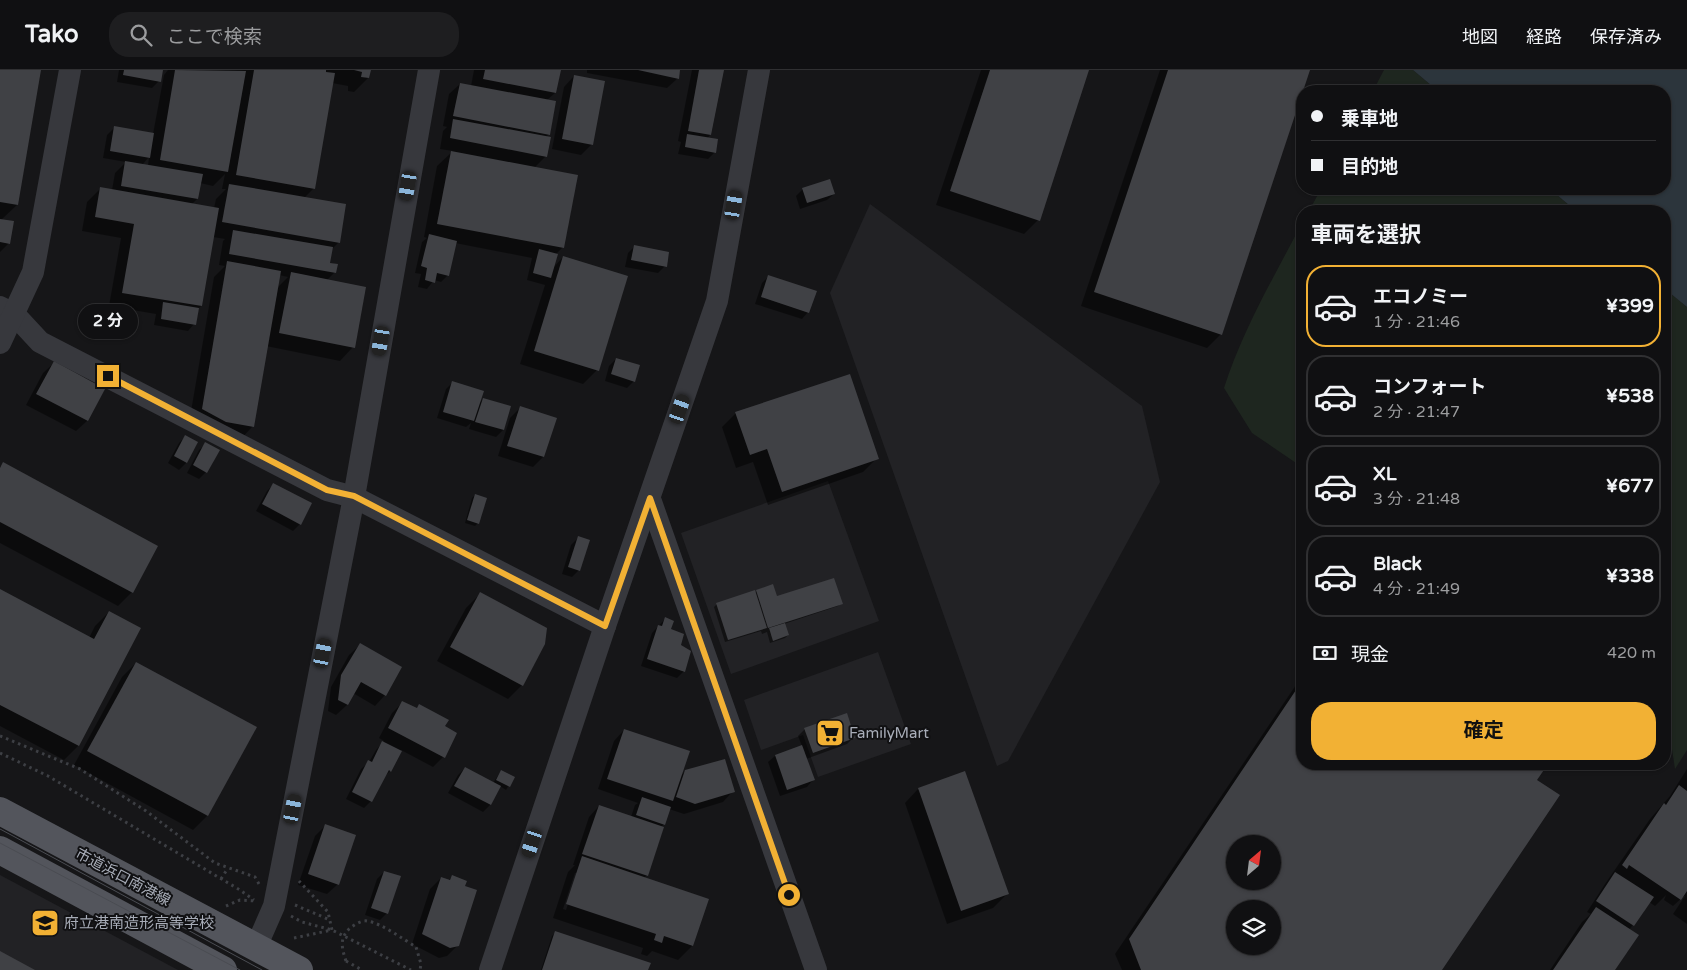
<!DOCTYPE html>
<html lang="ja">
<meta charset="utf-8">
<style>
body{margin:0;font-family:"Varela Round","Noto Sans JP",sans-serif;background:#1e1e20;color:#f1f3f6;height:100vh;display:flex;flex-direction:column;font-size:19px;white-space:nowrap}
*{box-sizing:border-box;margin:0}
p{font-size:16px;color:#9c9d9f}
.icon{flex:none;width:28px;height:28px;fill:none;stroke:currentColor;stroke-width:2;stroke-linecap:round;stroke-linejoin:round}
.map{position:relative;flex:1;overflow:hidden}
.sheet{position:absolute;left:1296px;top:135px;width:375px;height:565px;display:flex;flex-direction:column;background:#101012;border-radius:20px;box-shadow:0 1px 4px #0004,0 0 0 1px #303032}
.sheet>*{flex:none}
.hud{position:absolute;left:1296px;top:15px;width:375px;height:110px;border-radius:20px;box-shadow:0 1px 4px #0004,0 0 0 1px #303032;display:grid;align-content:center;height:110px;padding:0 15px;background:#101012}
.needle{width:32px;rotate:28deg}
.controls{position:absolute;left:1226px;top:765px;display:grid;gap:10px}
.controls a{display:grid;place-items:center;width:55px;height:55px;border-radius:50%;background:#101012;box-shadow:0 1px 4px #0004,0 0 0 1px #303032;font-size:25px}
.end{position:absolute;width:22px;height:22px;margin:-11px;border:6px solid #f2b134;background:#111;box-shadow:0 0 0 2px #111}
.from{border-radius:50%}
.bubble{position:absolute;height:35px;border-radius:18px;background:#101012;box-shadow:0 1px 4px #0004,0 0 0 1px #303032;font-size:16px;font-weight:700;line-height:35px;text-align:center}
.car{position:absolute;width:15px;height:30px;margin:-15px -8px;border-radius:6px;box-shadow:0 0 4px 1px #0007;background:linear-gradient(#222 24%,#8ab4d8 0 40%,#222 0 76%,#8ab4d8 0 86%,#222 0)}
.hud b{display:flex;align-items:center;gap:18px;height:48px;font-size:19px}
.hud b+b{border-top:1px solid #303032}
.hud i{width:12px;height:12px;background:#f1f3f6}
ul{padding:0;list-style:none}
li{display:flex;align-items:center;gap:15px;height:82px;margin:0 10px 8px;padding:0 5px;border:2px solid #303032;border-radius:20px}
li div{flex:1}
li b{display:block;font-size:19px}
li em{font-style:normal;font-weight:700}
li.active{border-color:#f2b134}
li>.icon{width:45px;height:45px;stroke-width:1.5}
h2{padding:0 15px;font-size:22px;line-height:60px}
.pay{display:flex;align-items:center;gap:12px;height:55px;padding:0 15px;font-size:19px}
.pay p{margin-inline-start:auto}
.primary-button{display:flex;gap:10px;margin-top:auto;padding:10px 15px}
.primary-button a{flex:1;height:58px;border-radius:20px;background:#f2b134;color:#111;font-size:20px;font-weight:700;line-height:58px;text-align:center}
header{display:flex;align-items:center;gap:30px;box-sizing:border-box;height:70px;padding:0 25px;background:#101012;border-bottom:1px solid #303032}
header strong{font-size:24px}
nav{display:flex;gap:28px;margin-inline-start:auto;font-size:18px}
.search{width:350px;height:45px;background:#1e1e20;display:flex;align-items:center;gap:12px;box-sizing:border-box;padding:0 18px;border-radius:20px;color:#9c9d9f;font-size:19px}
.map>svg:first-child{display:block}
</style>
<header>
<strong>Tako</strong>
<div class="search"><svg class="icon" aria-label="search" viewBox="0 0 24 24"><circle cx="10" cy="10" r="6"/><path d="M15 15l6 6"/></svg>ここで検索</div>
<nav><a>地図</a><a>経路</a><a>保存済み</a></nav>
</header>
<div class="map">
<svg width="1687" height="900" viewBox="0 0 1687 900">
<rect width="100%" height="100%" fill="#161618"/>
<g fill="#222225">
<polygon points="870,134 1142,336 1160,412 1008,691 997,696 830,223"/>
<polygon points="828,411 879,551 731,604 681,463"/>
<polygon points="878,582 911,674 818,707 803,665 761,680 744,630"/>
<polygon points="0,805 178,900 0,900"/>
</g>
<g fill="#1e261f">
<polygon points="1384,0 1413,0 1438,21 1373,21"/>
<polygon points="1321,119 1550,119 1576,141 1309,141"/>
<path d="M1302,153V397L1252,363L1224,318C1243,259 1274,207 1302,153Z"/>
<polygon points="1665,219 1687,237 1687,680 1675,699 1667,646 1665,644"/>
</g>
<polygon fill="#2c353c" points="1413,0 1687,0 1687,237 1665,219 1665,141 1576,141 1550,119 1665,119 1665,21 1438,21"/>
<g fill="#0007" fill-rule="evenodd">
<polygon points="0,0 40,0 17,135 1,150 9,173 0,182"/>
<polygon points="119,0 161,0 159,11 152,18 117,12"/>
<path d="M168,0H369L368,8L354,22L348,21V16L332,13L314,118L304,128L339,172L331,180L329,194L335,202L327,210L353,277L340,291L266,276L252,357L239,371L189,353L214,207L225,196L219,195L223,171L225,169L213,167L201,236L197,240L194,254L188,261L154,255L156,244L109,236L121,168L82,161L87,132L101,118L112,120L115,103L126,92L103,88L107,65L114,58L153,64L164,5ZM149,87L148,96L142,95ZM225,104L222,119H226L216,129L214,138L192,134L197,129L200,113L213,116ZM279,205L288,207L277,218Z"/>
<polygon points="474,0 559,0 555,23 547,30 549,64 545,68 546,86 534,98 563,177 556,184 553,198 563,187 597,300 583,314 520,294 545,215 527,210 532,188 455,173 448,205 441,212 434,210 427,219 418,217 421,204 415,203 422,172 427,168 424,167 437,96 453,81 440,79 443,61 447,57 443,56 449,24 460,14 471,16"/>
<polygon points="587,0 679,0 678,8 667,18 587,3"/>
<polygon points="692,0 722,0 710,65 707,69 715,82 708,89 678,84 681,72 678,71"/>
<polygon points="981,0 1088,0 1038,150 1024,164 936,135"/>
<polygon points="1160,0 1309,0 1221,264 1207,278 1081,236"/>
<polygon points="574,6 592,74 581,85 552,79 564,17"/>
<polygon points="803,119 834,124 827,130 800,139 796,126"/>
<polygon points="634,177 665,196 658,203 625,197 628,183"/>
<polygon points="769,206 808,242 802,249 755,234 762,213"/>
<polygon points="616,289 634,311 627,318 605,311 609,296"/>
<polygon points="54,293 104,319 87,351 76,361 26,335 43,303"/>
<polygon points="452,313 478,334 483,329 510,337 503,360 496,367 469,359 471,353 466,357 437,348 446,319"/>
<polygon points="520,338 555,349 543,387 533,397 498,386 510,348"/>
<polygon points="736,343 877,388 863,402 768,435 753,392 736,398 722,357"/>
<polygon points="185,367 197,373 186,393 179,400 168,393 179,373"/>
<polygon points="206,374 206,402 199,409 187,403 199,380"/>
<polygon points="4,394 156,476 132,522 118,536 0,473 0,397"/>
<polygon points="274,414 300,454 293,461 256,441 267,421"/>
<polygon points="475,425 478,453 475,456 465,453 472,428"/>
<polygon points="578,468 579,500 572,507 562,504 571,475"/>
<polygon points="0,520 89,568 95,556 109,542 140,559 78,676 64,690 0,656"/>
<polygon points="757,521 776,528 841,533 838,536 784,554 788,565 785,568 770,573 767,562 762,564 761,561 725,572 714,537 717,534 755,523"/>
<polygon points="480,524 522,615 508,629 437,591 466,538"/>
<polygon points="665,549 679,575 684,601 677,608 641,596 652,563"/>
<polygon points="360,575 385,625 375,636 353,623 347,635 336,645 328,641 331,617 349,585"/>
<polygon points="136,593 207,746 193,760 74,695 122,607"/>
<path d="M1302,606V694H1546L1535,710L1440,900H1122L1115,884ZM1235,774H1272V811H1235ZM1235,839H1272V876H1235Z"/>
<polygon points="403,632 416,639 419,636 443,657 443,687 433,697 401,680 390,701 383,708 371,731 364,738 346,729 361,699 369,692 376,680 384,671 379,668 392,643"/>
<polygon points="805,659 854,667 847,674 806,689 813,710 807,717 780,726 768,692 775,686 802,676 798,666"/>
<path d="M624,660L679,708L685,701L733,721L723,732L684,744L669,739L664,754L661,757L647,805L644,808L707,829L692,876L678,890L652,881L647,886L641,884L643,878L553,848L568,802L575,795H573L589,747L599,736L631,747L635,735L638,733L598,719L614,671ZM575,803H578L566,840L563,839Z"/>
<polygon points="465,698 493,713 501,701 513,708 506,720 500,716 490,735 483,742 448,723 458,705"/>
<polygon points="1687,699 1687,854 1673,844 1685,826 1684,826 1673,836 1664,830 1666,825 1655,836 1649,832 1629,860 1614,900 1550,900 1582,852 1591,844 1587,842 1605,814 1650,749 1670,726"/>
<polygon points="918,719 1007,824 993,838 947,854 905,733"/>
<polygon points="325,756 338,814 327,824 298,815 315,766"/>
<polygon points="384,802 387,843 380,850 365,845 377,809"/>
<polygon points="452,807 458,875 447,886 439,888 412,874 430,819 441,808 448,811"/>
<polygon points="555,863 647,900 541,900 552,866"/>
</g>
<g fill="#404145" fill-rule="evenodd">
<polygon points="0,0 41,0 18,135 0,132"/>
<polygon points="124,0 163,0 161,12 123,5"/>
<polygon points="175,0 246,1 228,102 160,90"/>
<polygon points="254,0 326,0 326,2 335,3 315,119 236,105"/>
<polygon points="354,0 371,0 369,8 361,7 362,2"/>
<polygon points="485,0 561,0 556,23 483,9"/>
<polygon points="638,0 680,0 679,9"/>
<polygon points="699,0 724,0 711,65 688,61"/>
<polygon points="990,0 1089,0 1040,151 950,121"/>
<polygon points="1168,0 1310,0 1222,265 1094,222"/>
<polygon points="574,5 605,11 593,75 562,69"/>
<polygon points="460,13 556,31 550,65 453,46"/>
<polygon points="453,49 551,67 547,87 450,68"/>
<polygon points="114,56 154,63 150,88 110,81"/>
<polygon points="687,64 718,69 716,83 685,77"/>
<polygon points="451,81 578,105 564,178 437,154"/>
<polygon points="125,91 203,104 198,129 121,116"/>
<polygon points="830,109 835,124 807,133 802,118"/>
<polygon points="229,114 346,134 340,173 222,152"/>
<polygon points="100,117 219,138 202,236 122,223 134,154 95,147"/>
<polygon points="0,149 14,151 10,174 0,172"/>
<polygon points="233,160 333,177 330,193 338,194 336,203 229,184"/>
<polygon points="429,164 457,171 449,206 437,203 435,213 425,210 427,198 421,196"/>
<polygon points="634,175 669,182 667,197 631,190"/>
<polygon points="539,179 558,184 551,208 533,203"/>
<polygon points="563,186 628,206 599,301 534,281"/>
<polygon points="227,191 281,201 254,357 226,352 202,339"/>
<polygon points="291,202 366,217 355,278 279,263"/>
<polygon points="768,205 817,221 809,243 761,227"/>
<polygon points="163,232 199,238 196,255 161,249"/>
<polygon points="616,288 640,295 635,312 611,304"/>
<polygon points="54,291 105,319 88,351 36,324"/>
<polygon points="850,304 879,389 782,422 767,379 750,385 735,342"/>
<polygon points="452,311 484,321 474,351 443,342"/>
<polygon points="483,328 511,336 504,360 475,352"/>
<polygon points="520,336 557,348 544,387 507,376"/>
<polygon points="185,365 198,372 187,393 174,386"/>
<polygon points="205,372 220,380 207,403 193,395"/>
<polygon points="3,392 158,476 133,523 0,452 0,398"/>
<polygon points="273,413 312,433 301,455 262,434"/>
<polygon points="475,424 487,428 479,454 467,450"/>
<polygon points="578,466 590,470 580,501 568,497"/>
<polygon points="834,508 843,534 768,558 756,520 773,514 777,526"/>
<polygon points="0,519 94,569 109,541 141,558 79,676 0,635"/>
<polygon points="755,520 767,558 728,570 716,533"/>
<polygon points="480,522 547,558 545,574 523,616 450,577"/>
<polygon points="665,547 674,551 671,559 684,564 681,575 691,581 685,602 647,589 658,555 662,556"/>
<polygon points="785,553 789,565 773,571 769,558"/>
<polygon points="360,573 402,597 386,626 361,612 348,635 338,630 341,605"/>
<polygon points="136,592 257,657 208,746 87,681"/>
<path d="M1302,611V694H1548L1537,710L1560,725L1442,900H1141L1129,869ZM1235,774H1272V811H1235ZM1235,839H1272V876H1235Z"/>
<polygon points="402,631 417,638 419,634 449,650 445,656 457,663 445,688 388,658"/>
<polygon points="847,643 855,668 813,683 804,658"/>
<polygon points="624,659 690,681 673,731 607,709"/>
<polygon points="382,671 402,681 391,702 389,700 372,732 352,722 368,690 372,692"/>
<polygon points="802,675 815,710 787,720 775,685"/>
<polygon points="725,689 735,722 695,734 676,727 685,700"/>
<polygon points="465,697 501,716 491,735 454,716"/>
<polygon points="501,700 515,707 510,717 496,710"/>
<polygon points="965,701 1009,824 961,841 918,718"/>
<polygon points="1679,715 1687,721 1687,821 1681,830 1629,795 1627,799 1622,795 1664,733 1666,735"/>
<polygon points="642,727 671,737 665,755 636,745"/>
<polygon points="599,735 664,757 648,806 582,784"/>
<polygon points="325,754 356,765 339,815 308,804"/>
<polygon points="582,786 709,829 693,876 664,866 662,873 654,870 656,864 566,834"/>
<polygon points="384,801 401,806 388,844 371,838"/>
<polygon points="1615,802 1654,827 1634,856 1596,831"/>
<polygon points="452,805 467,811 465,816 477,820 459,876 450,878 422,864 441,807 450,810"/>
<polygon points="1596,837 1639,865 1615,900 1553,900"/>
<polygon points="555,861 651,893 648,900 542,900"/>
<polygon points="0,881 35,900 0,900"/>
</g>
<g fill="none" stroke-linecap="round" stroke-linejoin="round">
<g stroke="#3d3f44" stroke-width="3" stroke-dasharray="2.5 4" stroke-linecap="butt">
<polyline points="0,666 80,699 146,741 215,793 255,807 259,814"/>
<polyline points="0,683 48,706 240,820 254,830"/>
<polyline points="221,809 228,798"/>
<polyline points="295,835 330,850"/>
<polyline points="226,836 240,830 256,831"/>
<polyline points="291,846 302,852 332,860 411,900"/>
<polyline points="294,868 332,860 328,842 299,811"/>
<polyline points="346,891 362,900"/>
</g>
<g stroke="#37383d" stroke-width="22">
<polyline points="0,237 14,244 40,272 327,420 354,427 605,556"/>
<polyline points="0,273 33,202 70,0"/>
<polyline points="650,429 816,900"/>
<polyline points="256,877 274,836 354,427 429,0"/>
<polyline points="490,900 605,556 717,231 759,0"/>
</g>
<g stroke="#53555c" stroke-width="28">
<polyline points="0,741 299,900"/>
<polyline points="0,780 223,900"/>
</g>
<g stroke="#4a4c52" stroke-width="1">
<polyline points="0,759 262,900"/>
<polyline points="0,773 240,900"/>
</g>
<path stroke="#3d3f44" stroke-width="3" stroke-dasharray="2.5 4" stroke-linecap="butt" d="M346,891C342,879 339,869 349,859C354,855 361,850 367,851C381,853 403,869 416,877L421,894L420,900"/>
</g>
<g fill="none" stroke-linecap="round" stroke-linejoin="round">
<polyline stroke="#f2b134" stroke-width="6" points="108,306 327,420 354,426 605,556 650,428 789,825"/>
</g>
<defs>
<symbol id="supermarket-square" viewBox="-11 -11 22 22"><rect x="-9" y="-9" width="18" height="18" rx="4" fill="#f2b134" stroke="#111113"/><path d="M-6-5.5h2.5l.6 2H6L4.5 2H-2.5L-4.4-4H-6ZM-1.5 3.2a1.3 1.3 0 1 0 .1 0ZM3 3.2a1.3 1.3 0 1 0 .1 0Z" fill="#111"/></symbol>
<symbol id="school-square" viewBox="-11 -11 22 22"><rect x="-9" y="-9" width="18" height="18" rx="4" fill="#f2b134" stroke="#111113"/><path d="M0-5L7-2L0 1L-7-2ZM-4 1L0 2.5L4 1V4Q0 6-4 4Z" fill="#111"/></symbol>
</defs>
<g fill-rule="evenodd">
<use href="#supermarket-square" x="814" y="647" width="32" height="32"/>
<use href="#school-square" x="29" y="837" width="32" height="32"/>
</g>
<g text-anchor="middle" stroke-width="4" stroke-linejoin="round" paint-order="stroke">
<g font-size="15" fill="#a8adb8" stroke="#111113" text-anchor="start">
<text x="849" y="668">FamilyMart</text>
<text x="64" y="858">府立港南造形高等学校</text>
</g>
<g font-size="15" fill="#a8adb8" stroke="#111113">
<text transform="translate(123 807) rotate(28)" y="5">市道浜口南港線</text>
</g>
</g>
</svg>
<div class="controls">
<a><svg class="needle" viewBox="-14 -14 28 28"><path d="M0-13l5 13h-10z" fill="#e53935"/><path d="M0 13l5-13h-10z" fill="#9c9d9f"/></svg></a>
<a><svg class="icon" aria-label="layers" viewBox="0 0 24 24"><path d="M12 4l9 5-9 5-9-5zM3 14l9 5 9-5"/></svg></a>
</div>
<i class="end from" style="left:789px;top:825px"></i>
<i class="end" style="left:108px;top:306px"></i>
<div class="bubble" style="left:78px;top:234px;width:60px">2 分</div>
<i class="car" style="left:408px;top:116px;rotate:190deg"></i>
<i class="car" style="left:734px;top:135px;rotate:10deg"></i>
<i class="car" style="left:381px;top:271px;rotate:190deg"></i>
<i class="car" style="left:680px;top:339px;rotate:19deg"></i>
<i class="car" style="left:323px;top:583px;rotate:11deg"></i>
<i class="car" style="left:293px;top:739px;rotate:11deg"></i>
<i class="car" style="left:532px;top:773px;rotate:198deg"></i>
<div class="hud">
<b><i class="from"></i>乗車地</b>
<b><i></i>目的地</b>
</div>
<section class="sheet">
<h2>車両を選択</h2>
<ul>
<li class="active"><svg class="icon" aria-label="car" viewBox="0 0 24 24"><path d="M5 17H2v-5l4-1 3-4h7l3 4 3 1v5h-3M9 17h6M6 11h13"/><circle cx="7" cy="17" r="2"/><circle cx="17" cy="17" r="2"/></svg><div><b>エコノミー</b><p>1 分 · 21:46</p></div><em>¥399</em></li>
<li><svg class="icon" aria-label="car" viewBox="0 0 24 24"><path d="M5 17H2v-5l4-1 3-4h7l3 4 3 1v5h-3M9 17h6M6 11h13"/><circle cx="7" cy="17" r="2"/><circle cx="17" cy="17" r="2"/></svg><div><b>コンフォート</b><p>2 分 · 21:47</p></div><em>¥538</em></li>
<li><svg class="icon" aria-label="car" viewBox="0 0 24 24"><path d="M5 17H2v-5l4-1 3-4h7l3 4 3 1v5h-3M9 17h6M6 11h13"/><circle cx="7" cy="17" r="2"/><circle cx="17" cy="17" r="2"/></svg><div><b>XL</b><p>3 分 · 21:48</p></div><em>¥677</em></li>
<li><svg class="icon" aria-label="car" viewBox="0 0 24 24"><path d="M5 17H2v-5l4-1 3-4h7l3 4 3 1v5h-3M9 17h6M6 11h13"/><circle cx="7" cy="17" r="2"/><circle cx="17" cy="17" r="2"/></svg><div><b>Black</b><p>4 分 · 21:49</p></div><em>¥338</em></li>
</ul>
<div class="pay"><svg class="icon" aria-label="cash" viewBox="0 0 24 24"><path d="M3 7h18v10H3z"/><circle cx="12" cy="12" r="2"/></svg>現金<p>420 m</p></div>
<div class="primary-button"><a>確定</a></div>
</section>
</div>
